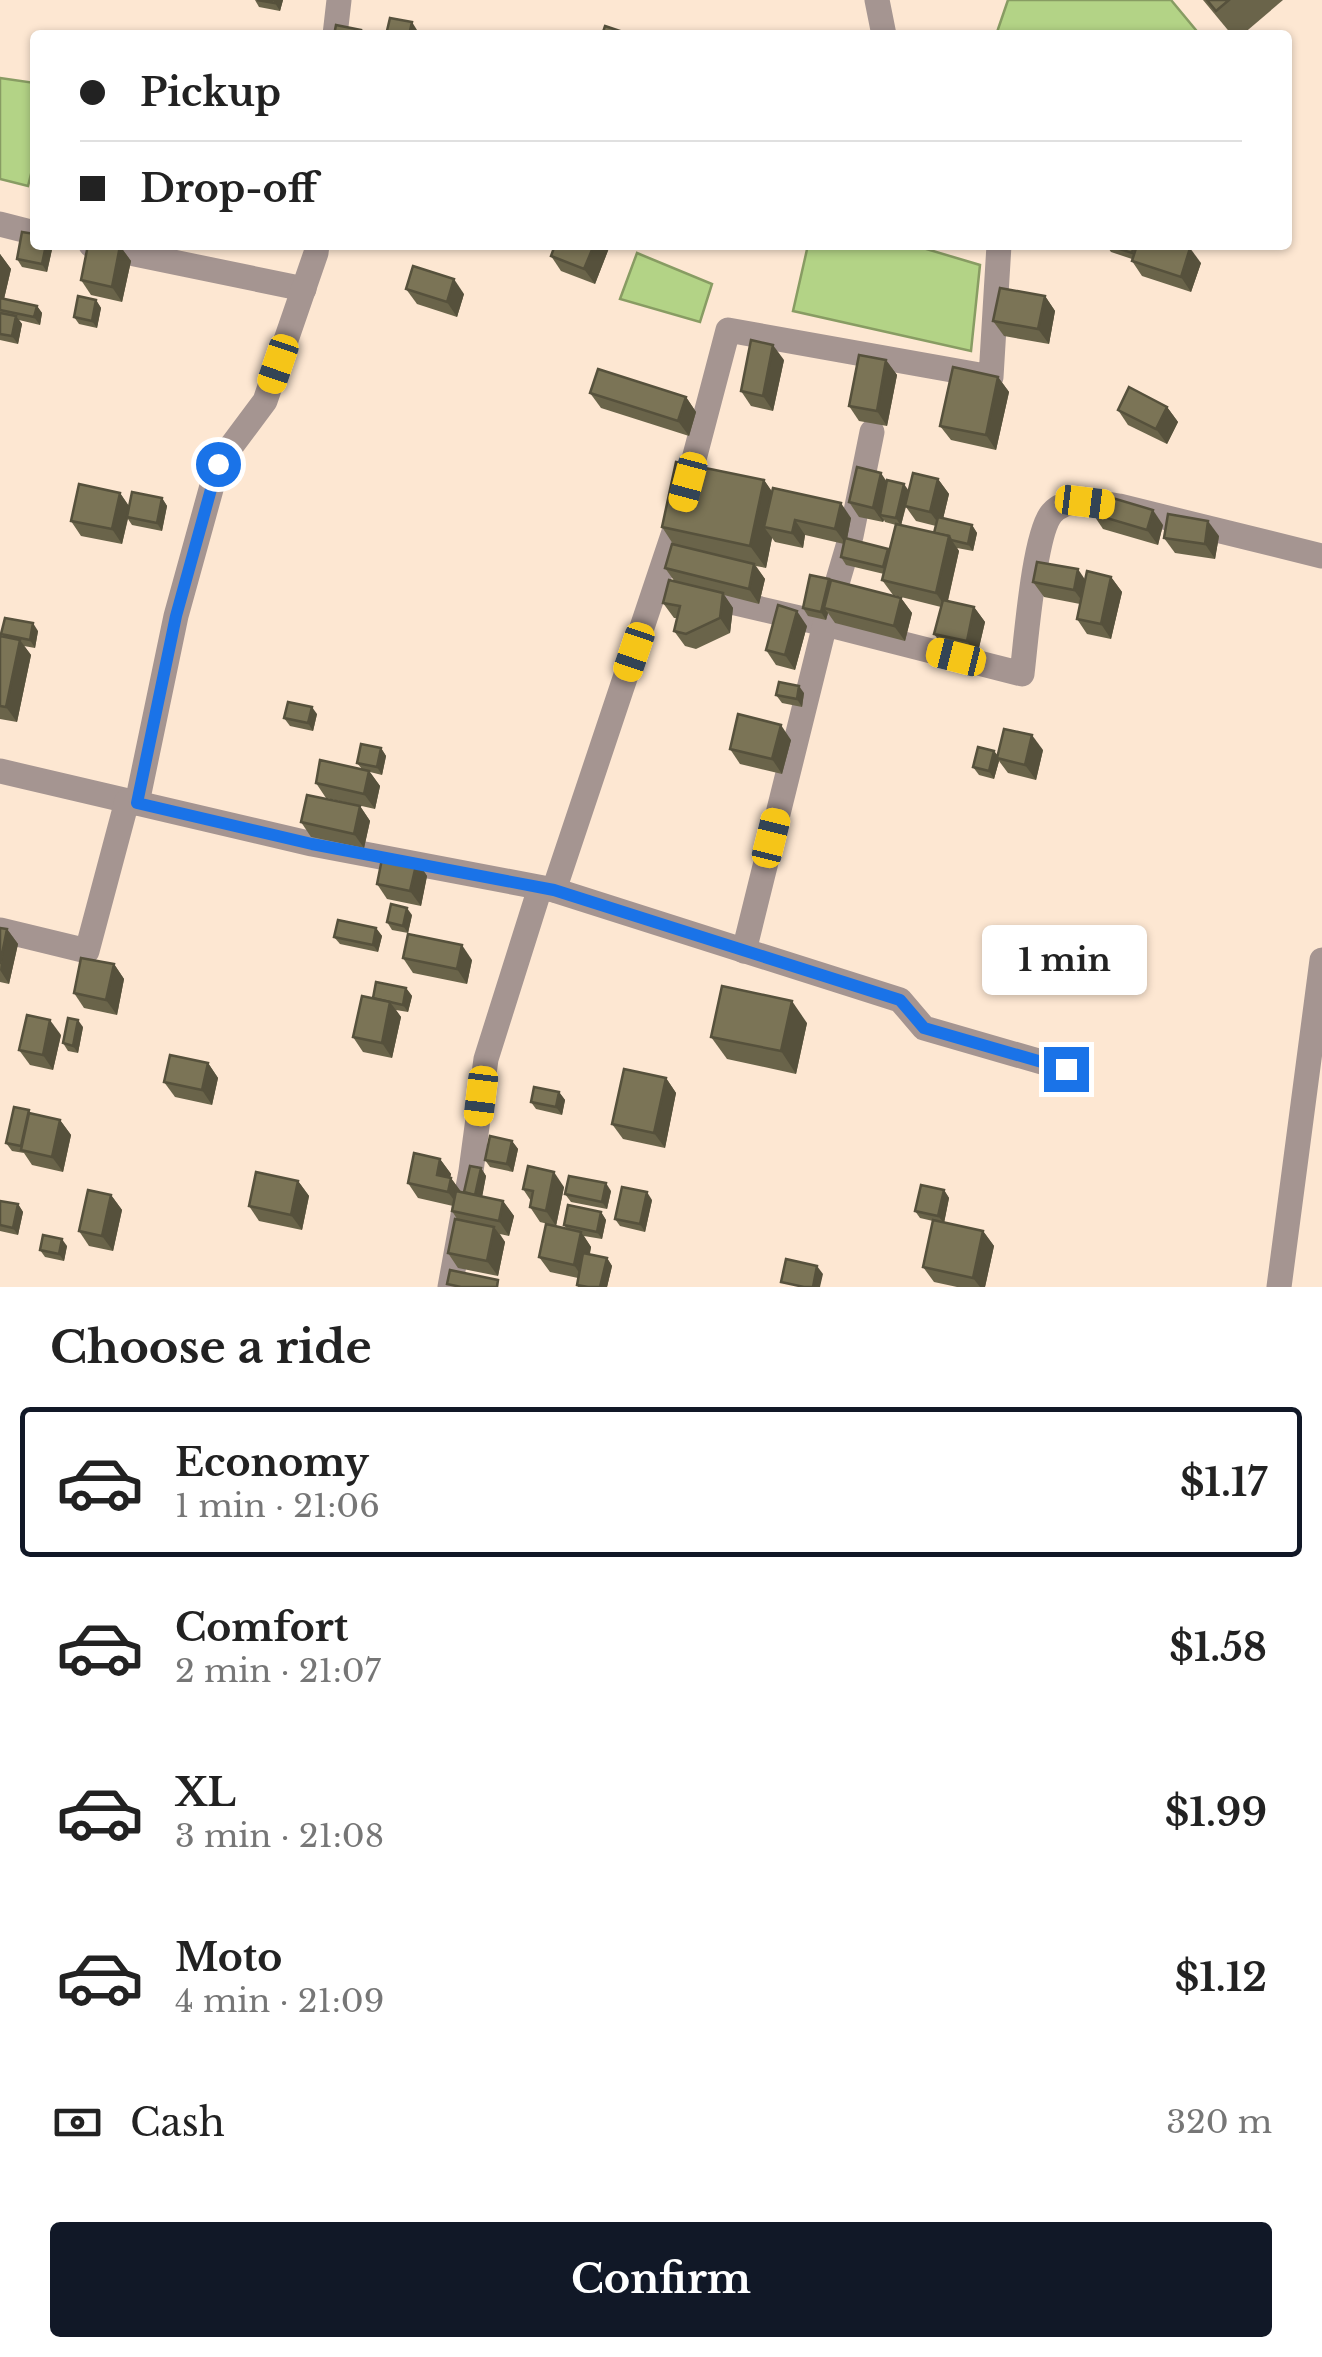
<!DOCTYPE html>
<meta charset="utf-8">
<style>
body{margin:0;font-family:"Libre Baskerville",serif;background:#f2f2f2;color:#222;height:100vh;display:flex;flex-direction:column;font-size:38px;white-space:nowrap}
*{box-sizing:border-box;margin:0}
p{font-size:32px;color:#767676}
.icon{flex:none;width:55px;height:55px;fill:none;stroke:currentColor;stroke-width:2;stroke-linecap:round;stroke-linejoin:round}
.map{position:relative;height:1287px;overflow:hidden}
.side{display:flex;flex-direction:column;background:#fff;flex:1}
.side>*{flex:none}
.top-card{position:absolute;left:30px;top:30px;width:1262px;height:220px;border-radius:10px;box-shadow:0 2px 8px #0004;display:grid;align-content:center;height:220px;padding:0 50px;background:#fff}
.end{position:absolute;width:45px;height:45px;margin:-22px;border:12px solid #1a73e8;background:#fff;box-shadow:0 0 0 5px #fff}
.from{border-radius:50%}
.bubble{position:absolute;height:70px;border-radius:10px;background:#fff;box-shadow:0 2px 8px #0004;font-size:32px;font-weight:700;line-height:70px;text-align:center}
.car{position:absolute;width:30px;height:60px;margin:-30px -15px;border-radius:12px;box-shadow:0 0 8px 2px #0007;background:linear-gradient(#f5c518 24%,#345 0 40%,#f5c518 0 76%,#345 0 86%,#f5c518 0)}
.top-card b{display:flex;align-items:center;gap:35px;height:95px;font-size:38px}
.top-card b+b{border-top:2px solid #e0e0e0}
.top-card i{width:25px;height:25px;background:#222}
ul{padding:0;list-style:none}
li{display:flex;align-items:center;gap:30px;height:150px;margin:0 20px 15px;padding:0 30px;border:5px solid transparent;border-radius:10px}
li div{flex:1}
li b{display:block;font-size:38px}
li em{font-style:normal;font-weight:700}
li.on{border-color:#111827}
li>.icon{width:90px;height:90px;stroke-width:1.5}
h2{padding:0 50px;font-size:45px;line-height:120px}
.pay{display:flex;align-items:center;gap:25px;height:110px;padding:0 50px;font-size:38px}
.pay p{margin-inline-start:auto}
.cta{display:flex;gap:20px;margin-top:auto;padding:20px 50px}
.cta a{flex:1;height:115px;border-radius:10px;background:#111827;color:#fff;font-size:40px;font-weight:700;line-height:115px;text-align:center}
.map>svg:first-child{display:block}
</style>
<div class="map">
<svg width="1322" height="1287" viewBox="0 0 1322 1287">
<rect width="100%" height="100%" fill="#fde7d2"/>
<g fill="#b3d386" stroke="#889c63" stroke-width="2.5">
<polygon points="1008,0 1171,0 1200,35 996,35"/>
<polygon points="0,78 35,83 35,158 28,186 0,179"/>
<polygon points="808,245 913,245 980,265 971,351 793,311"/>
<polygon points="637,253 712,284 700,322 620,299"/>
</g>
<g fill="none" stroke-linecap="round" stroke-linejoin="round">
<g stroke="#a59591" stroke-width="25">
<polyline points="877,0 884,35"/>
<polyline points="335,35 339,0"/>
<polyline points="0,224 35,233"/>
<polyline points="91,245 304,289"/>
<polyline points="697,594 825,624 851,536 872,432"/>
<polyline points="0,771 312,844 554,890 900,1000 924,1028 1066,1069"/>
<polyline points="137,803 176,616 218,464 265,401 316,253 317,245"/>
<polyline points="554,890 678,520 728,330 991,377 999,245"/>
<polyline points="0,930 87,951 127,801"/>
<path d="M744,951L825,624L1022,674C1026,642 1034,533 1052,513C1068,495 1099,503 1119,506L1322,556"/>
<polyline points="450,1287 471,1171 486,1059 540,888"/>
<polyline points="1279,1287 1322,960"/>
</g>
</g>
<g fill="#6a644a" fill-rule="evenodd">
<polygon points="255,0 283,0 280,11 259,7"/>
<polygon points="1203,0 1283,0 1242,35 1232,35"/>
<polygon points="35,245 53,245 47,272 22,267 17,259"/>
<polygon points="1106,245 1201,263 1191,292 1142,276 1132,261 1132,259 1111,252"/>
<polygon points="120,246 131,261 122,302 91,295 81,280"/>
<polygon points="609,248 595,284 561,271 551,256"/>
<polygon points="0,254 11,269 4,299 37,306 42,313 40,325 19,320 22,324 18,344 0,340"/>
<polygon points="406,289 464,294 457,317 417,304"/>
<polygon points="1045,296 1055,311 1049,344 1004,336 993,321"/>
<polygon points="96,300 101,308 97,328 79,324 74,317"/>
<polygon points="784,360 773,411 751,406 741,391"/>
<polygon points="886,360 897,375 887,426 859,421 849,406"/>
<polygon points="998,377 1009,392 996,450 951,440 940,426"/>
<polygon points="590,393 686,397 696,412 689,436 601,408"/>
<polygon points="1167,407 1178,422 1167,444 1128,425 1118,410"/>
<path d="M938,479L949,494L943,519L972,525L977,533L973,551L957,548L959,551L948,601L974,607L985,622L977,656L945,649L934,634L941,607L893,595L882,580L884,574L846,565L841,557L844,544L805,535L803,548L775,542L772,538L766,568L756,566L765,579L759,604L724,595L733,608L730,633L696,649L685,646L674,631L677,618H674L663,603L675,582L665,568L673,544L662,527L764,480L772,492L851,518L847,539L888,549L890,551L896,525L885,522L884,520L883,522L859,517L849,502L887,482L909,491ZM906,507L916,521L936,526L934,533L901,525Z"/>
<polygon points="120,493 129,506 162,498 167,506 162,531 132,525 128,519 122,544 81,536 71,521"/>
<polygon points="1093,514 1163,525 1158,545 1103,529"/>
<polygon points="1219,536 1215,559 1175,553 1164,538"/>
<polygon points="1111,577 1122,592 1111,639 1087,634 1077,619 1080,604 1044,597 1033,582 1085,580"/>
<polygon points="829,579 831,582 901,598 912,613 905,641 835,623 828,613 826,620 808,616 803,608"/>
<polygon points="807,626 795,670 776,665 766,650"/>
<polygon points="38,631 35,648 24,646 31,655 17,722 0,719 0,636 3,636 1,634"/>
<polygon points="804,693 802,707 782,703 776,695"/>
<polygon points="317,714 313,731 290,726 284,718"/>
<polygon points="791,740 782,774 740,764 730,749"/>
<polygon points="381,748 386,756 382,775 370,772 380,786 375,809 326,798 316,783 362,769 357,763"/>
<polygon points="1043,750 1036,780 1008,773 999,761 994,779 979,775 973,767 994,751 998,756"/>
<polygon points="360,806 370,821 364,848 311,837 301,822"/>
<polygon points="417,861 427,876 421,906 387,899 377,884"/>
<polygon points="412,915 408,933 392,930 387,922"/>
<polygon points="0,928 7,929 18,944 9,984 0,982"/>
<polygon points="376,928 382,936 378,952 340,944 334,937"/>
<polygon points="403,958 472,960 467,984 413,973"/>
<polygon points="114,964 124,979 117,1015 84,1008 74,993"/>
<polygon points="406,988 412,996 408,1012 396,1010 401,1017 392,1058 363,1052 353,1037 373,999"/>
<polygon points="807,1023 796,1074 727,1059 711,1037"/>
<polygon points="83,1027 78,1053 68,1051 63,1043"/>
<polygon points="61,1035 53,1070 30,1065 19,1050"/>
<polygon points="208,1063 218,1078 212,1105 175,1097 164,1082"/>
<polygon points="666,1078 676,1093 665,1148 623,1139 612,1124"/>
<polygon points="559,1092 565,1100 562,1115 536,1109 531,1102"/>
<polygon points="31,1114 60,1120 71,1135 63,1172 32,1165 24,1153 12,1151 6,1143"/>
<polygon points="512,1141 518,1149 513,1172 490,1167 485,1160"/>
<polygon points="440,1159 451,1174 450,1177 461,1192 464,1192 481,1168 486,1176 482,1196 503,1201 514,1216 509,1236 500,1234 505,1242 498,1276 458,1268 448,1253 457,1219 452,1211 453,1206 418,1198 408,1183"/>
<polygon points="298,1181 309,1196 302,1230 259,1221 249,1206"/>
<polygon points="564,1187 556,1226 540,1222 530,1207 531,1201 523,1189"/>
<polygon points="944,1190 949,1198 944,1223 983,1231 994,1246 985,1287 957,1287 934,1282 923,1267 933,1221 920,1218 915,1211"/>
<polygon points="611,1191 607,1209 571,1202 565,1194"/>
<polygon points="111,1195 122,1210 113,1251 89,1246 79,1231"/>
<polygon points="652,1200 645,1232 620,1226 615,1219"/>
<polygon points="0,1201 18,1204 23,1212 18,1235 0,1231"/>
<polygon points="601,1212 606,1220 602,1239 584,1236 591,1247 590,1254 607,1258 612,1266 607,1287 578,1287 577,1285 578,1278 550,1272 539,1257 567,1229 564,1225"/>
<polygon points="67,1246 64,1261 45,1257 40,1250"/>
</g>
<g fill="#56513c">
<polygon points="276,0 283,0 280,11 275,3"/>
<polygon points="412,22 417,30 416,35 409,35"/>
<polygon points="46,245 53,245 47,272 42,264"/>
<polygon points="594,245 607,245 609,248 595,284 584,269"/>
<polygon points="120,246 131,261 122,302 112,287"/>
<polygon points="1190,248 1201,263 1191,292 1181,277"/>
<polygon points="0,254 11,269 3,303 0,298"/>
<polygon points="454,279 464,294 457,317 447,302"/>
<polygon points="1045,296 1055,311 1049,344 1038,329"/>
<polygon points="96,300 101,308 97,328 92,321"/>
<polygon points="37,306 42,313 40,325 34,317"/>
<polygon points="16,316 22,324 18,344 12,336"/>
<polygon points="773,345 784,360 773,411 763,396"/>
<polygon points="886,360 897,375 887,426 877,411"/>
<polygon points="998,377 1009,392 996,450 986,435"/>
<polygon points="686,397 696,412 689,436 678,421"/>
<polygon points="1167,407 1178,422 1167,444 1156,429"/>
<polygon points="881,473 891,488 880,515 884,520 883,522 873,508"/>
<polygon points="938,479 949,494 941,527 930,512"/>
<polygon points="764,480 780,503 764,527 772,538 766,568 750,546"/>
<polygon points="904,484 909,491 901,526 896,518"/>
<polygon points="120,493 130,508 122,544 112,529"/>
<polygon points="162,498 167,506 162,531 157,523"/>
<polygon points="841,503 851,518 846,544 835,529"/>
<polygon points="1153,510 1163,525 1158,545 1147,530"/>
<polygon points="795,520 805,535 803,548 792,533"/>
<polygon points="1208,521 1219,536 1215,559 1205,544"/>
<polygon points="972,525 977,533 973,551 968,544"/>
<polygon points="949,536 959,551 946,608 936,593"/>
<polygon points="754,564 765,579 759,604 749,589"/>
<polygon points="1078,569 1088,584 1085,605 1074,590"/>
<polygon points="1111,577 1122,592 1111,639 1101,624"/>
<polygon points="829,579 834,586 824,608 828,613 826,620 821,612"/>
<polygon points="723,593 733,608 730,633 720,618"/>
<polygon points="901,598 912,613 905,641 894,626"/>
<polygon points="974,607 985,622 977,656 967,641"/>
<polygon points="797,611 807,626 795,670 785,655"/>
<polygon points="33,623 38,631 35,648 30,640"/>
<polygon points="20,640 31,655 17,722 6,707"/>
<polygon points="799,686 804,693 802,707 797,699"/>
<polygon points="312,707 317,714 313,731 308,723"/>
<polygon points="781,725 791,740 782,774 772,759"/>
<polygon points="1032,735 1043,750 1036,780 1025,765"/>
<polygon points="381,748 386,756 382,775 377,767"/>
<polygon points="994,751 1000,759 997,758 999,761 994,779 989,771"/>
<polygon points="369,771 380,786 375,809 364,794"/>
<polygon points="360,806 370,821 364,848 354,834"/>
<polygon points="417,861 427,876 421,906 410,891"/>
<polygon points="407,908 412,915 408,933 403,926"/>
<polygon points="376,928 382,936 378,952 373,945"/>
<polygon points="7,929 18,944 9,984 0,970"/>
<polygon points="462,945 472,960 467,984 457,969"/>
<polygon points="114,964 124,979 117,1015 106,1000"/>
<polygon points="406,988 412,996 408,1012 403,1005"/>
<polygon points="792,1001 807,1023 796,1074 781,1051"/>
<polygon points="390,1002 401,1017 392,1058 382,1043"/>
<polygon points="50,1020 61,1035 53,1070 43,1055"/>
<polygon points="78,1020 83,1027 78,1053 73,1046"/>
<polygon points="208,1063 218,1078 212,1105 202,1090"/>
<polygon points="666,1078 676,1093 665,1148 654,1133"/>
<polygon points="559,1092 565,1100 562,1115 556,1107"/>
<polygon points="60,1120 71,1135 63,1172 52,1157"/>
<polygon points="512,1141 518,1149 513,1172 507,1164"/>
<polygon points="440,1159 451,1174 448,1190 437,1175"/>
<polygon points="481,1168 486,1176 481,1203 475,1195"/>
<polygon points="554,1172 564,1187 556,1226 546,1211"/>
<polygon points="451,1178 462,1193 459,1207 448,1192"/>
<polygon points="298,1181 309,1196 302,1230 291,1215"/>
<polygon points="606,1183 611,1191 607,1209 602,1202"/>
<polygon points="944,1190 949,1198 944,1223 938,1216"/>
<polygon points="647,1192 652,1200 645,1232 640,1224"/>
<polygon points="111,1195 122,1210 113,1251 102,1236"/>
<polygon points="503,1201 514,1216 509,1236 499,1221"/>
<polygon points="18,1204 23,1212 18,1235 13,1228"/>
<polygon points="601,1212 606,1220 602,1239 597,1232"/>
<polygon points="494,1227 505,1242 498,1276 487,1261"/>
<polygon points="983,1231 994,1246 985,1287 980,1287 973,1278"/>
<polygon points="581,1232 591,1247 584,1280 574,1265"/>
<polygon points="62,1239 67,1246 64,1261 59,1254"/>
<polygon points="607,1258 612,1266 607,1287 600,1287"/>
<polygon points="817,1266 823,1274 820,1287 813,1287"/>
</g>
<g fill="#7b7456" stroke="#56513c" stroke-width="2.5">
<polygon points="257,0 276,0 275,3"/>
<polygon points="1207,0 1229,0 1216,11"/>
<polygon points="390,18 412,22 409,35 386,35"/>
<polygon points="336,25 361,30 360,35 334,35"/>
<polygon points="605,26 626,33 625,35 602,35"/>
<polygon points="22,232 35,234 35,245 46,245 42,264 17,259"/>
<polygon points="88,245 120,246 112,287 81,280"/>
<polygon points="555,245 594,245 584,269 551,256"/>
<polygon points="1107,245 1134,245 1132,253"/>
<polygon points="1137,245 1180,245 1190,248 1181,277 1132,261"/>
<polygon points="413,266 454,279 447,302 406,289"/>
<polygon points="1000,288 1045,296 1038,329 993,321"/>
<polygon points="78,296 96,300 92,321 74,317"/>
<polygon points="0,298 37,306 34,317 0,310"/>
<polygon points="0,313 16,316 12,336 0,334"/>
<polygon points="751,340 773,345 763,396 741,391"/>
<polygon points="859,355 886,360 877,411 849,406"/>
<polygon points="953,367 998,377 986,435 940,426"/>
<polygon points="598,369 686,397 678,421 590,393"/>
<polygon points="1129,387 1167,407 1156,429 1118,410"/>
<polygon points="676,462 764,480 750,546 662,527"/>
<polygon points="857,467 881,473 873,508 849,502"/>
<polygon points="913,473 938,479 930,512 905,506"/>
<polygon points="887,480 904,484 896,518 880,515"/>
<polygon points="79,484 120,493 112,529 71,521"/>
<polygon points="773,488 841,503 835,529 795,520 792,533 764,527"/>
<polygon points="132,492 162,498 157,523 127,517"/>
<polygon points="1099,494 1153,510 1147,530 1093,514"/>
<polygon points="1168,514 1208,521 1205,544 1164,538"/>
<polygon points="938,517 972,525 968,544 951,540 949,536 934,533"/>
<polygon points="896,524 949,536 936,593 882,580"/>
<polygon points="845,538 888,549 883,567 841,557"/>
<polygon points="672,544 754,564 749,589 665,568"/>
<polygon points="1037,562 1078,569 1074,590 1033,582"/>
<polygon points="1087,571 1111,577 1101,624 1077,619"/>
<polygon points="810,575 829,579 821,612 803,608"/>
<polygon points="669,580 723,593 720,618 686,634 674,631 680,606 663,603"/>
<polygon points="831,580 901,598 894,626 824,608"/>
<polygon points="943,600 974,607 967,641 934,634"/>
<polygon points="778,605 797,611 785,655 766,650"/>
<polygon points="5,618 33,623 30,640 1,634"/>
<polygon points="0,636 20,640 6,707 0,706"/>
<polygon points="779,682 799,686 797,699 776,695"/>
<polygon points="288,702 312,707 308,723 284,718"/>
<polygon points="738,714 781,725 772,759 730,749"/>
<polygon points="1004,729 1032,735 1025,765 997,758"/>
<polygon points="361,744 381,748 377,767 357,763"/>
<polygon points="978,747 994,751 989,771 973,767"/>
<polygon points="320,760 369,771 364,794 316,783"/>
<polygon points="307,795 360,806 354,834 301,822"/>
<polygon points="383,854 417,861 410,891 377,884"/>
<polygon points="391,904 407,908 403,926 387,922"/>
<polygon points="338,920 376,928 373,945 334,937"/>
<polygon points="0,928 7,929 0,964"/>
<polygon points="408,934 462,945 457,969 403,958"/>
<polygon points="81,958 114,964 106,1000 74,993"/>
<polygon points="376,982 406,988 403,1005 373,998"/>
<polygon points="722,986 792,1001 781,1051 711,1037"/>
<polygon points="362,996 390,1002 382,1043 353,1037"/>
<polygon points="27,1015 50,1020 43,1055 19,1050"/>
<polygon points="68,1018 78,1020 73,1046 63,1043"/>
<polygon points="170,1055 208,1063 202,1090 164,1082"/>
<polygon points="624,1069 666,1078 654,1133 612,1124"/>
<polygon points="534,1087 559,1092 556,1107 531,1102"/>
<polygon points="14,1107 29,1110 21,1146 6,1143"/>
<polygon points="29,1113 60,1120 52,1157 21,1150"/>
<polygon points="490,1136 512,1141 507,1164 485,1160"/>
<polygon points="414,1153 440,1159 437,1175 451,1178 448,1192 408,1183"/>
<polygon points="470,1166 481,1168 475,1195 464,1192"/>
<polygon points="528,1166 554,1172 546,1211 530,1207 533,1191 523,1189"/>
<polygon points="256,1172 298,1181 291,1215 249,1206"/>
<polygon points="569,1176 606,1183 602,1202 565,1194"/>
<polygon points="921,1185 944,1190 938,1216 915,1211"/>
<polygon points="622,1187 647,1192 640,1224 615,1219"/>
<polygon points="88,1190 111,1195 102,1236 79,1231"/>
<polygon points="456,1191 503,1201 499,1221 452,1211"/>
<polygon points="0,1201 18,1204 13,1228 0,1225"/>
<polygon points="568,1205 601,1212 597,1232 564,1225"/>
<polygon points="455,1219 494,1227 487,1261 448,1253"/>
<polygon points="933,1220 983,1231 973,1278 923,1267"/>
<polygon points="546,1224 581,1232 574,1265 539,1257"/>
<polygon points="43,1235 62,1239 59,1254 40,1250"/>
<polygon points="583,1253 607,1258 600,1287 588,1287 577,1285"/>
<polygon points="786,1259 817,1266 813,1287 804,1287 781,1282"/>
<polygon points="450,1270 498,1280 497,1287 461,1287 447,1284"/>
</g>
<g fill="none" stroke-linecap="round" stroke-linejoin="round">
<polyline stroke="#1a73e8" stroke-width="12" points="218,464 176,616 137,803 312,844 554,890 900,1000 924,1028 1066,1069"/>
</g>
</svg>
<i class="end from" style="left:218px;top:464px"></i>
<i class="end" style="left:1066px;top:1069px"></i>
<div class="bubble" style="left:982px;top:925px;width:165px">1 min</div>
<i class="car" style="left:278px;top:364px;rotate:199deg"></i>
<i class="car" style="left:688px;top:482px;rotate:195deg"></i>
<i class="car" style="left:1085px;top:502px;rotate:97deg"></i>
<i class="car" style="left:634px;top:652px;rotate:199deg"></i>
<i class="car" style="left:956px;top:657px;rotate:284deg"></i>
<i class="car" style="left:771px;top:838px;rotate:14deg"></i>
<i class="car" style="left:481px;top:1096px;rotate:187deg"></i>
<div class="top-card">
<b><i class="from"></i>Pickup</b>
<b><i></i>Drop-off</b>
</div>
</div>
<section class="side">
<h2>Choose a ride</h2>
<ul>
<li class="on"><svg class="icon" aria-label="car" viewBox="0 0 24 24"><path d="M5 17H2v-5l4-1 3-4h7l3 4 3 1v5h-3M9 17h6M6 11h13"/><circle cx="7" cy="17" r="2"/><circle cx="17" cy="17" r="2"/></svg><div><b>Economy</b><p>1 min · 21:06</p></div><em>$1.17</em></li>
<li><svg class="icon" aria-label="car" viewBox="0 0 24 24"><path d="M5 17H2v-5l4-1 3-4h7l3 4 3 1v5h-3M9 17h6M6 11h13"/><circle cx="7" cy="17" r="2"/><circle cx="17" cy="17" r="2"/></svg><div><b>Comfort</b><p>2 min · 21:07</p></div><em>$1.58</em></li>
<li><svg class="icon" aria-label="car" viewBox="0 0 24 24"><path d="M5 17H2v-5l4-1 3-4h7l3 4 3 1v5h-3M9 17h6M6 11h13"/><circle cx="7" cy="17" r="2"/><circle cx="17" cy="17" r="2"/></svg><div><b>XL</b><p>3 min · 21:08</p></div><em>$1.99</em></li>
<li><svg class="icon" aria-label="car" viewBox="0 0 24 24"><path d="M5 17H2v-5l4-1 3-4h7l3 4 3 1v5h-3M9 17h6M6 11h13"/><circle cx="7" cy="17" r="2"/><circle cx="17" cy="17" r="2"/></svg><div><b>Moto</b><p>4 min · 21:09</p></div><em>$1.12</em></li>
</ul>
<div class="pay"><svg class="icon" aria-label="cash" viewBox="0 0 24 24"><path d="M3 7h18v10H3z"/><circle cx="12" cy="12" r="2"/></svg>Cash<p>320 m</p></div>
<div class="cta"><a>Confirm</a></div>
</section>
